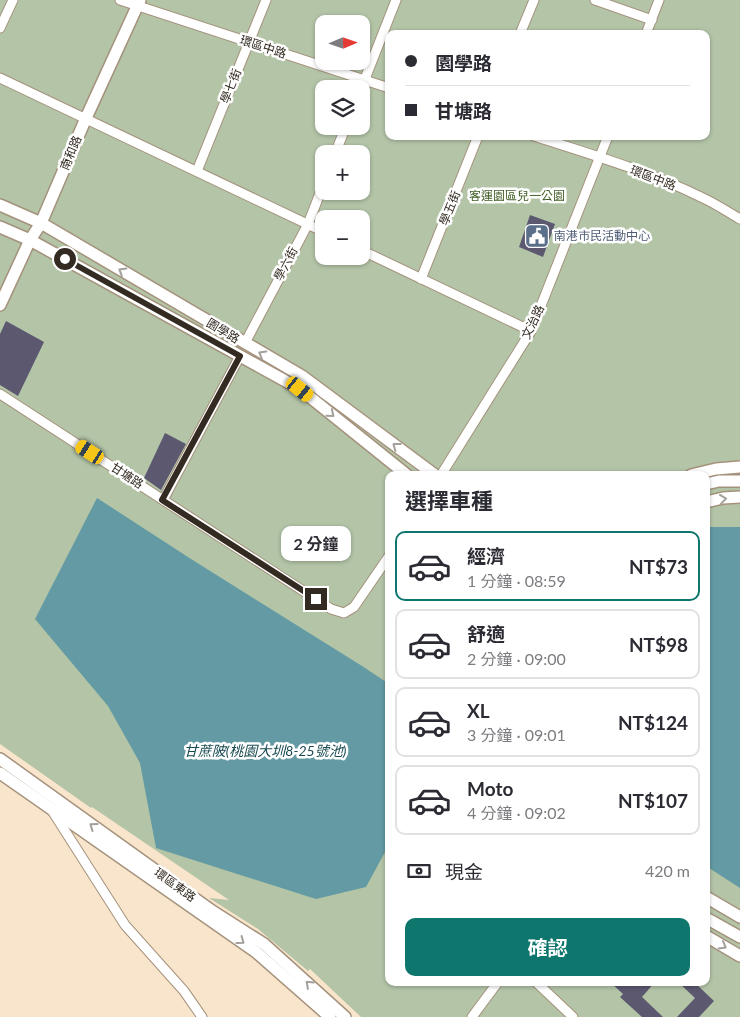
<!DOCTYPE html>
<html lang="zh-TW">
<meta charset="utf-8">
<style>
body{margin:0;font-family:Lato,"Noto Sans TC",sans-serif;background:#f2f2f3;color:#2b2b33;height:100vh;display:flex;flex-direction:column;font-size:19px;white-space:nowrap}
*{box-sizing:border-box;margin:0}
p{font-size:16px;color:#7c7c81}
.icon{flex:none;width:28px;height:28px;fill:none;stroke:currentColor;stroke-width:2;stroke-linecap:round;stroke-linejoin:round}
.map{position:relative;flex:1;overflow:hidden}
.side{position:absolute;left:385px;top:471px;width:325px;height:515px;display:flex;flex-direction:column;background:#fff;border-radius:10px;box-shadow:0 1px 4px #0004}
.side>*{flex:none}
.banner{position:absolute;left:385px;top:30px;width:325px;height:110px;border-radius:10px;box-shadow:0 1px 4px #0004;display:grid;align-content:center;height:110px;padding:0 20px;background:#fff}
.needle{width:32px;rotate:88deg}
.buttons{position:absolute;left:315px;top:15px;display:grid;gap:10px}
.buttons a{display:grid;place-items:center;width:55px;height:55px;border-radius:10px;background:#fff;box-shadow:0 1px 4px #0004;font-size:25px}
.end{position:absolute;width:22px;height:22px;margin:-11px;border:6px solid #332b22;background:#fff;box-shadow:0 0 0 2px #fff}
.from{border-radius:50%}
.bubble{position:absolute;height:35px;border-radius:10px;background:#fff;box-shadow:0 1px 4px #0004;font-size:16px;font-weight:700;line-height:35px;text-align:center}
.car{position:absolute;width:15px;height:30px;margin:-15px -8px;border-radius:6px;box-shadow:0 0 4px 1px #0007;background:linear-gradient(#f5c518 24%,#345 0 40%,#f5c518 0 76%,#345 0 86%,#f5c518 0)}
.banner b{display:flex;align-items:center;gap:18px;height:48px;font-size:19px}
.banner b+b{border-top:1px solid #e1e1e2}
.banner i{width:12px;height:12px;background:#2b2b33}
ul{padding:0;list-style:none}
li{display:flex;align-items:center;gap:15px;height:70px;margin:0 10px 8px;padding:0 10px;border:2px solid #e1e1e2;border-radius:10px}
li div{flex:1}
li b{display:block;font-size:19px}
li em{font-style:normal;font-weight:700}
li.active{border-color:#0f766e}
li>.icon{width:45px;height:45px;stroke-width:1.5}
h2{padding:0 20px;font-size:22px;line-height:60px}
.pay{display:flex;align-items:center;gap:12px;height:55px;padding:0 20px;font-size:19px}
.pay p{margin-inline-start:auto}
.primary-button{display:flex;gap:10px;margin-top:auto;padding:10px 20px}
.primary-button a{flex:1;height:58px;border-radius:10px;background:#0f766e;color:#fff;font-size:20px;font-weight:700;line-height:58px;text-align:center}
.map>svg:first-child{display:block}
</style>
<div class="map">
<svg width="740" height="1017" viewBox="0 0 740 1017">
<rect width="100%" height="100%" fill="#f9e5cc"/>
<path fill="#b3c4a7" fill-rule="evenodd" d="M0,0H740V1017H361L310,969L308,971L258,929L209,898L229,900L92,807L91,808L0,744ZM324,24H361V61H324ZM389,34H706V136H389ZM324,89H361V126H324ZM324,154H361V191H324ZM324,219H361V256H324ZM389,475H706V982H389Z"/>
<g fill="#639aa3">
<polygon points="97,498 191,559 362,666 389,684 389,842 385,852 366,887 316,899 156,848 140,763 108,706 35,619"/>
<polygon points="706,527 740,527 740,888 706,866"/>
</g>
<g fill="#5b5870">
<polygon points="530,215 555,224 543,257 519,247"/>
<polygon points="6,321 44,342 18,396 0,385 0,334"/>
<polygon points="165,433 186,444 161,490 144,478"/>
<polygon points="610,982 655,982 642,997 663,1017 642,1017 620,997 623,994"/>
<polygon points="678,982 694,982 714,1001 699,1017 677,1017 695,998"/>
</g>
<g fill="none" stroke-linecap="round" stroke-linejoin="round">
<defs>
<g id="minor">
<polyline points="120,0 389,88"/>
<polyline points="595,0 652,20"/>
<polyline points="0,28 13,0"/>
<polyline points="520,34 534,0"/>
<polyline points="646,34 659,0"/>
<polyline points="0,78 324,232"/>
<polyline points="361,89 396,0"/>
<path d="M534,136C590,154 651,172 703,198C716,204 728,212 740,219"/>
<polyline points="335,154 346,126"/>
<polyline points="197,171 266,0"/>
<polyline points="361,250 531,331"/>
<polyline points="421,279 478,136"/>
<polyline points="245,343 308,224 324,183"/>
<polyline points="0,394 331,609 344,613 354,607 389,556"/>
<polyline points="441,475 531,331 608,136"/>
<polyline points="163,500 240,356"/>
<polyline points="53,812 125,925 184,991 202,1017"/>
<polyline points="536,982 573,1017"/>
<polyline points="472,1017 498,982"/>
</g>
<g id="tertiary">
<polyline points="0,205 41,223 302,376 435,475"/>
<polyline points="0,227 30,240 300,389 407,475"/>
<polyline points="0,305 30,240 41,223 86,118 140,0"/>
<polyline points="691,475 716,469 740,467"/>
<polyline points="706,484 719,481 740,481"/>
<polyline points="706,502 723,498 740,497"/>
<polyline points="0,759 212,911 264,944 345,1017"/>
<polyline points="0,773 256,952 330,1017"/>
<polyline points="706,897 740,917"/>
<polyline points="706,918 740,937"/>
<polyline points="706,936 740,956"/>
</g>
</defs>
<use href="#minor" stroke="#a5927c" stroke-width="11"/>
<use href="#tertiary" stroke="#a5927c" stroke-width="14"/>
<use href="#minor" stroke="#fff" stroke-width="9"/>
<use href="#tertiary" stroke="#fff" stroke-width="11"/>
</g>
<defs><path id="oneway-chevron" d="M-2-3.5L2.5 0L-2 3.5" fill="none" stroke-width="1.6" stroke-linecap="round" stroke-linejoin="round" transform="scale(1.25)"/></defs>
<g stroke="#a3a09c">
<use href="#oneway-chevron" transform="translate(122 271) rotate(-149)"/>
<use href="#oneway-chevron" transform="translate(262 354) rotate(-150)"/>
<use href="#oneway-chevron" transform="translate(331 414) rotate(39)"/>
<use href="#oneway-chevron" transform="translate(396 446) rotate(-143)"/>
<use href="#oneway-chevron" transform="translate(723 499) rotate(-7)"/>
<use href="#oneway-chevron" transform="translate(93 826) rotate(-144)"/>
<use href="#oneway-chevron" transform="translate(241 941) rotate(36)"/>
<use href="#oneway-chevron" transform="translate(723 946) rotate(30)"/>
<use href="#oneway-chevron" transform="translate(309 984) rotate(-137)"/>
</g>
<g fill="none" stroke-linecap="round" stroke-linejoin="round">
<polyline stroke="#332b22" stroke-width="6" points="65,259 240,356 162,500 316,599"/>
</g>
<defs>
<symbol id="civic-square" viewBox="-11 -11 22 22"><rect x="-9" y="-9" width="18" height="18" rx="4" fill="#5c6f8a" stroke="#fff"/><path d="M-.6-6.5H3V-4.5H.6V-3L4-1V1h2V6H-6V1h2V-1L-.6-3ZM-1.2 2.5V6h2.4V2.5Z" fill="#fff"/></symbol>
</defs>
<g fill-rule="evenodd">
<use href="#civic-square" x="523" y="222" width="28" height="28"/>
</g>
<g text-anchor="middle" stroke-width="5" stroke-linejoin="round" paint-order="stroke">
<g font-size="12" fill="#332b22" stroke="#fff">
<text transform="translate(263 47) rotate(18)" y="4">環區中路</text>
<text transform="translate(231 86) rotate(-68)" y="4">學七街</text>
<text transform="translate(71 153) rotate(-67)" y="4">南和路</text>
<text transform="translate(653 178) rotate(21)" y="4">環區中路</text>
<text transform="translate(450 208) rotate(-68)" y="4">學五街</text>
<text transform="translate(286 264) rotate(-62)" y="4">學六街</text>
<text transform="translate(533 322) rotate(-65)" y="4">文治路</text>
<text transform="translate(223 331) rotate(31)" y="4">園學路</text>
<text transform="translate(127 476) rotate(33)" y="4">甘塘路</text>
<text transform="translate(175 885) rotate(36)" y="4">環區東路</text>
</g>
<g font-size="12" fill="#425f27" stroke="#fff">
<text x="517" y="200">客運園區兒一公園</text>
</g>
<g font-size="12" fill="#4e5e75" stroke="#fff" text-anchor="start">
<text x="554" y="240">南港市民活動中心</text>
</g>
<g font-size="14" font-style="italic" fill="#174950" stroke="#fff">
<text x="265" y="756">甘蔗陂(桃園大圳8-25號池)</text>
</g>
</g>
</svg>
<div class="buttons">
<a><svg class="needle" viewBox="-14 -14 28 28"><path d="M0-13l5 13h-10z" fill="#e53935"/><path d="M0 13l5-13h-10z" fill="#7c7c81"/></svg></a>
<a><svg class="icon" aria-label="layers" viewBox="0 0 24 24"><path d="M12 4l9 5-9 5-9-5zM3 14l9 5 9-5"/></svg></a>
<a>+</a>
<a>−</a>
</div>
<i class="end from" style="left:65px;top:259px"></i>
<i class="end" style="left:316px;top:599px"></i>
<div class="bubble" style="left:281px;top:526px;width:70px">2 分鐘</div>
<i class="car" style="left:300px;top:389px;rotate:129deg"></i>
<i class="car" style="left:90px;top:452px;rotate:303deg"></i>
<div class="banner">
<b><i class="from"></i>園學路</b>
<b><i></i>甘塘路</b>
</div>
<section class="side">
<h2>選擇車種</h2>
<ul>
<li class="active"><svg class="icon" aria-label="car" viewBox="0 0 24 24"><path d="M5 17H2v-5l4-1 3-4h7l3 4 3 1v5h-3M9 17h6M6 11h13"/><circle cx="7" cy="17" r="2"/><circle cx="17" cy="17" r="2"/></svg><div><b>經濟</b><p>1 分鐘 · 08:59</p></div><em>NT$73</em></li>
<li><svg class="icon" aria-label="car" viewBox="0 0 24 24"><path d="M5 17H2v-5l4-1 3-4h7l3 4 3 1v5h-3M9 17h6M6 11h13"/><circle cx="7" cy="17" r="2"/><circle cx="17" cy="17" r="2"/></svg><div><b>舒適</b><p>2 分鐘 · 09:00</p></div><em>NT$98</em></li>
<li><svg class="icon" aria-label="car" viewBox="0 0 24 24"><path d="M5 17H2v-5l4-1 3-4h7l3 4 3 1v5h-3M9 17h6M6 11h13"/><circle cx="7" cy="17" r="2"/><circle cx="17" cy="17" r="2"/></svg><div><b>XL</b><p>3 分鐘 · 09:01</p></div><em>NT$124</em></li>
<li><svg class="icon" aria-label="car" viewBox="0 0 24 24"><path d="M5 17H2v-5l4-1 3-4h7l3 4 3 1v5h-3M9 17h6M6 11h13"/><circle cx="7" cy="17" r="2"/><circle cx="17" cy="17" r="2"/></svg><div><b>Moto</b><p>4 分鐘 · 09:02</p></div><em>NT$107</em></li>
</ul>
<div class="pay"><svg class="icon" aria-label="cash" viewBox="0 0 24 24"><path d="M3 7h18v10H3z"/><circle cx="12" cy="12" r="2"/></svg>現金<p>420 m</p></div>
<div class="primary-button"><a>確認</a></div>
</section>
</div>
